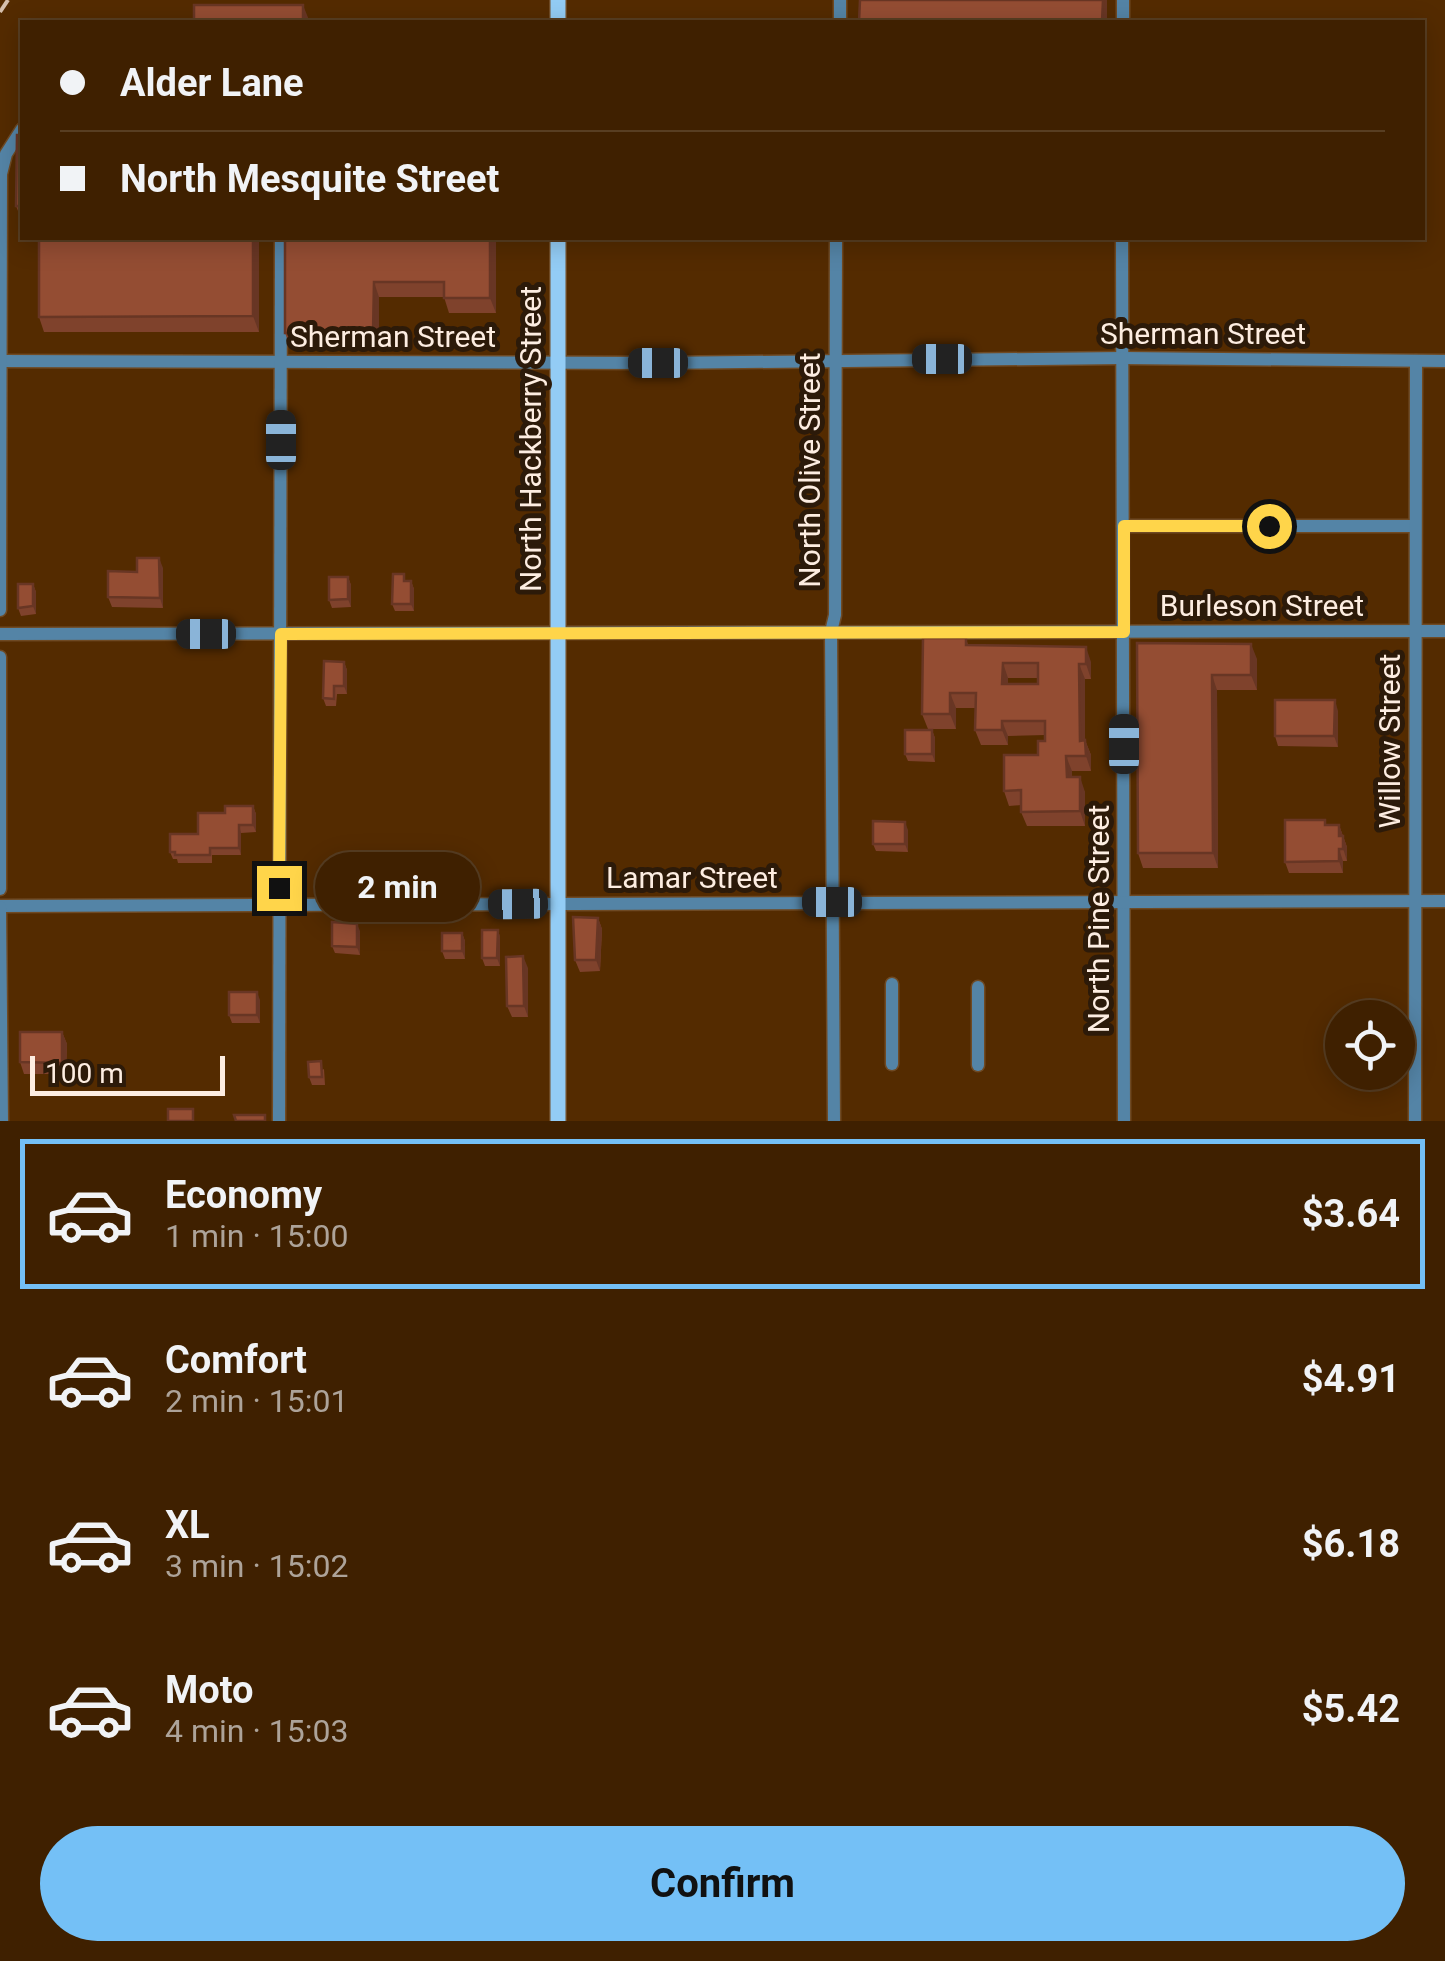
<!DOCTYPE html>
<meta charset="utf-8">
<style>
body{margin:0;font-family:Roboto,sans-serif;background:#46280a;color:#f1f3f6;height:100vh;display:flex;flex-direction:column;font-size:38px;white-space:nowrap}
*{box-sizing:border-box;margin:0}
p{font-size:32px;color:#ada399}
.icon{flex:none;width:55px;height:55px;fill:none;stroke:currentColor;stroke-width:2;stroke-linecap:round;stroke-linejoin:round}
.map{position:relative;height:1121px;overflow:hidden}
.drawer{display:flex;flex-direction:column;background:#3f2000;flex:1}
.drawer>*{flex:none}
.top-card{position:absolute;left:20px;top:20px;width:1405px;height:220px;border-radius:0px;box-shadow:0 5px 25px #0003,0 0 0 2px #583e22;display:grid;align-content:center;height:220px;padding:0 40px;background:#3f2000}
.controls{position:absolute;left:1325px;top:1000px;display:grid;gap:20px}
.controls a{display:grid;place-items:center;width:90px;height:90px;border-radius:50%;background:#3f2000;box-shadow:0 5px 25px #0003,0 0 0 2px #583e22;font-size:50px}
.scale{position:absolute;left:30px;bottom:25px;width:195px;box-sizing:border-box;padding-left:10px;border:5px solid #fdede1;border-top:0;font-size:28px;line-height:35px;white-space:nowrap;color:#fdede1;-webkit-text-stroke:8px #2c1a09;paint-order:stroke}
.end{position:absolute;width:45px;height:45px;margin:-22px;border:12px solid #ffd54a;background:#111;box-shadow:0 0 0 5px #111}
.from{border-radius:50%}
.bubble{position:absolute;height:70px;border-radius:35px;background:#3f2000;box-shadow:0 5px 25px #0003,0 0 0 2px #583e22;font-size:32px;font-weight:700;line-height:70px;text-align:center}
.car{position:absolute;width:30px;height:60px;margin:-30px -15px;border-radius:12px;box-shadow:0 0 8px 2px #0007;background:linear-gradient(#222 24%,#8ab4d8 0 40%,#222 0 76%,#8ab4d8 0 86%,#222 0)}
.top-card b{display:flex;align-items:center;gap:35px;height:95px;font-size:38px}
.top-card b+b{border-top:2px solid #583e22}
.top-card i{width:25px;height:25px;background:#f1f3f6}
ul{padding:18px 0 0;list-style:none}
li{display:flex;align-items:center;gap:30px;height:150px;margin:0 20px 15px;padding:0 20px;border:5px solid transparent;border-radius:0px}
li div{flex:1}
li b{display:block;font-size:38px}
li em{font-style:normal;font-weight:700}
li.current{border-color:#74c0f6}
li>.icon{width:90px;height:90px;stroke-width:1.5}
.primary-button{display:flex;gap:20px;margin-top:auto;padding:20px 40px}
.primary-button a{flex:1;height:115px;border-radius:60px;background:#74c0f6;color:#111;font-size:40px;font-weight:700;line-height:115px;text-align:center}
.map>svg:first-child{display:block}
</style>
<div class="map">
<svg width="1445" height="1121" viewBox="0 0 1445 1121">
<rect width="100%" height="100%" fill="#542b00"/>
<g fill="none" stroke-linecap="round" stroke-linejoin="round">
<defs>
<g id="minor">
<polyline points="1123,0 1123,22"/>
<polyline points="840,22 840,0"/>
<polyline points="1122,238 1124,1121"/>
<polyline points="0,361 658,363 1122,358 1445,361"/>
<polyline points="1123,526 1415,526"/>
<polyline points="0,610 1,174 6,154 22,129"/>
<polyline points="0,634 1445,631"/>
<polyline points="0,657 0,889"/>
<polyline points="0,906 1445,901"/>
<polyline points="0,907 2,1121"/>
<polyline points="892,984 892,1064"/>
<polyline points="978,1065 978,987"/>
<polyline points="279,1121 281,238"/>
<polyline points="834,1121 831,632 835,615 836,238"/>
<polyline points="1415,1121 1416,361"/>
</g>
<g id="major">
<polyline points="558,0 558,22"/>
<polyline points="558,238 558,1121"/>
</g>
</defs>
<use href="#minor" stroke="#6f4a24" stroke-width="15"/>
<use href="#major" stroke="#6f4a24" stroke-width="18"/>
<use href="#minor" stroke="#5484a6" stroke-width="12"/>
<use href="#major" stroke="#93ccf5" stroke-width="15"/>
<polyline stroke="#d6c0ad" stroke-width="4" stroke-dasharray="20 10" stroke-linecap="butt" points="0,12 8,0"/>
</g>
<g fill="#7f422c" fill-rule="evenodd">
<polygon points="22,135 22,221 16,206"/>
<polygon points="39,238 257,238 259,243 259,332 44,332 39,317"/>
<polygon points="285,238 496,238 496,313 449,313 444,297 379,297 379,348 291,348 285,333"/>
<polygon points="163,568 163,608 112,607 108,597 137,572"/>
<polygon points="348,577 351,585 351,607 332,608 329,600"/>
<polygon points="406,581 411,581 414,589 414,611 395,611 392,604"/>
<polygon points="33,584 36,592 36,614 21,616 18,608"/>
<path d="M966,638L968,645L1091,662V679H1085V740L1091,755V771H1072V777L1085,792V826H1027L1021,812V805L1009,806L1004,791L1038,755L1045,741V735L1008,736V745H981L975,730L976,708H956V729H928L922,714ZM1008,678H1038V684H1008Z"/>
<polygon points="1137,643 1257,659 1257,690 1217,690 1218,868 1143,868 1138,853"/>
<polygon points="344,662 347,670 347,694 337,694 336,706 326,706 323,698"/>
<polygon points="1338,711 1338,747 1278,746 1275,736"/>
<polygon points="932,730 935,738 935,762 908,761 905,754"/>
<polygon points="253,806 256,814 256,832 241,833 241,855 212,855 212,863 178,863 177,859 173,859 170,852 198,834 225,813"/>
<polygon points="1327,825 1339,825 1347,847 1347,861 1343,861 1343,873 1289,873 1285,862"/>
<polygon points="908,830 908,852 876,851 873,844"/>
<polygon points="598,918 602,929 600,971 580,972 575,960"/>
<polygon points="498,930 500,937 500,966 485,966 482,958"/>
<polygon points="360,931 360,955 335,953 332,946"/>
<polygon points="462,933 465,941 465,959 445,959 442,951"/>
<polygon points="528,968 528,1017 512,1017 507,1006"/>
<polygon points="260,1000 260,1023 232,1023 229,1015"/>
<polygon points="62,1032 67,1044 66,1074 24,1074 20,1062"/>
<polygon points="324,1069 325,1085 312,1085 309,1077"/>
</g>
<g fill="#683624">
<polygon points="1103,0 1107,0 1107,22 1102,22"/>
<polygon points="303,5 309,20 309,22 303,22"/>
<polygon points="253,238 257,238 259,243 259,332 253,316"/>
<polygon points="490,238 496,238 496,313 490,298"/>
<polygon points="374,282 379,297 379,348 373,333"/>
<polygon points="159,558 163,568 163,608 160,598"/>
<polygon points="348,577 351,585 351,607 348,599"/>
<polygon points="411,581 414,589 414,611 411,604"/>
<polygon points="33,584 36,592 36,614 33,606"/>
<polygon points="1251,644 1257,659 1257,690 1251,675"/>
<polygon points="1086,647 1091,662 1091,679 1086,664"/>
<polygon points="344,662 347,670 347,694 344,686"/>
<polygon points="1003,663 1008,678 1008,699 1002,684"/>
<polygon points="1079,664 1085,679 1085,755 1080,741"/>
<polygon points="1212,675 1217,690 1218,868 1213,853"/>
<polygon points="950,693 956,708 956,729 950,714"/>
<polygon points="1335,700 1338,711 1338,747 1334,736"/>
<polygon points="1002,721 1008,736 1008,745 1002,730"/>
<polygon points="932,730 935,738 935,762 932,754"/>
<polygon points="1085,740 1091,755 1091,771 1086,756"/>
<polygon points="1066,756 1072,771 1072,792 1067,777"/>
<polygon points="1080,777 1085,792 1085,826 1080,811"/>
<polygon points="253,806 256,814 256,832 253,825"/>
<polygon points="905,822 908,830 908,852 905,844"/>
<polygon points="239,825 241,833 241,855 239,848"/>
<polygon points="1339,825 1347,847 1347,861 1339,836"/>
<polygon points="1339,849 1343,861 1343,873 1339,861"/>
<polygon points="598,918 602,929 600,971 596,960"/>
<polygon points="357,924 360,931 360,955 357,947"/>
<polygon points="498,930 500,937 500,966 497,958"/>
<polygon points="462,933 465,941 465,959 462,951"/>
<polygon points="523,956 528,968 528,1017 524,1006"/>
<polygon points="257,992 260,1000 260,1023 257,1015"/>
<polygon points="62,1032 67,1044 66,1074 62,1063"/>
</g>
<g fill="#944d33" stroke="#683624" stroke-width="2.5" fill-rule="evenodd">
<polygon points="860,0 1103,0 1102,22 859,22"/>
<rect x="194" y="5" width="109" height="17"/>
<polygon points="17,135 22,135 22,206 16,206"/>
<polygon points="39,238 253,238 253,316 39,317"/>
<polygon points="285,238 490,238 490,298 444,298 444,282 374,282 373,333 285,333"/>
<polygon points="137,558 159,558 160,598 108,597 108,571 137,572"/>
<polygon points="393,574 404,574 404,581 411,581 411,604 392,604"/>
<polygon points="329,577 348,577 348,599 329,600"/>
<polygon points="18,584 33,584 33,606 18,608"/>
<path d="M923,638H966V645L1086,647V664H1079L1080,741L1085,740L1086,756H1066L1067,777H1080V811L1021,812V790L1004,791V755H1038V741H1045V721H1002V730H975L976,693H950V714H922ZM1003,663H1038V684H1002Z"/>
<polygon points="1137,643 1251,644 1251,675 1212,675 1213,853 1138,853"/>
<polygon points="324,661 344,662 344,686 334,686 334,699 323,698"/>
<polygon points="1275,700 1335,700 1334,736 1275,736"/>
<rect x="905" y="730" width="27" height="24"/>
<polygon points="225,806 253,806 253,825 239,825 239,848 210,848 210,855 175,855 175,852 170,852 170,834 198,834 198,813 225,813"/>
<polygon points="1285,820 1325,820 1325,825 1339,825 1339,836 1343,836 1343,849 1339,849 1339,861 1285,862"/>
<polygon points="873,821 905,822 905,844 873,844"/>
<polygon points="573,917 598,918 596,960 575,960"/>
<polygon points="332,922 357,924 357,947 332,946"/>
<polygon points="482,930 498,930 497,958 482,958"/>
<rect x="442" y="933" width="20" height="18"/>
<polygon points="523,956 524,1006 507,1006 506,957"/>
<rect x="229" y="992" width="28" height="23"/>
<polygon points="20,1032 62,1032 62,1063 20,1062"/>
<polygon points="321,1061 322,1077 309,1077 308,1062"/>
<rect x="168" y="1109" width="25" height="12"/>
<polygon points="234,1115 265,1115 265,1121 236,1121"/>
</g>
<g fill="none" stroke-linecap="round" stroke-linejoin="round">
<polyline stroke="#ffd54a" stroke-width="12" points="279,888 281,634 1124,632 1124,526 1269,526"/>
</g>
<g text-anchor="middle" stroke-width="10" stroke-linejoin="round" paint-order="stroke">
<g font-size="30" fill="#fdede1" stroke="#2c1a09">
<text x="1203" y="344">Sherman Street</text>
<text x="393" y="347">Sherman Street</text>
<text transform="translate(531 439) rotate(-90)" y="10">North Hackberry Street</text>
<text transform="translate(810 470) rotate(-90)" y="10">North Olive Street</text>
<text x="1262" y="616">Burleson Street</text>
<text transform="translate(1390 741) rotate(-90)" y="10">Willow Street</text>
<text x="692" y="888">Lamar Street</text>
<text transform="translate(1099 919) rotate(-90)" y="10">North Pine Street</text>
</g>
</g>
</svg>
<div class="controls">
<a><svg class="icon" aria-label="locate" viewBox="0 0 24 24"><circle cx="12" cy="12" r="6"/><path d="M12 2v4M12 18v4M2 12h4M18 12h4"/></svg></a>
</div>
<div class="scale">100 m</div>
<i class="end from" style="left:1269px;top:526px"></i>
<i class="end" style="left:279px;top:888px"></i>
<div class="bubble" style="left:315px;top:852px;width:165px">2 min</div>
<i class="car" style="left:942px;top:359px;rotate:270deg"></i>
<i class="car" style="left:658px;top:363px;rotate:270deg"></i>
<i class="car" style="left:281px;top:440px;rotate:0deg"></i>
<i class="car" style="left:206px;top:634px;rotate:270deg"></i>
<i class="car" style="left:1124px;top:744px;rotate:0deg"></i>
<i class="car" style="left:832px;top:902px;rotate:270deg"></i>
<i class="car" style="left:518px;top:904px;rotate:269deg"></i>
<div class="top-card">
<b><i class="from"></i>Alder Lane</b>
<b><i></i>North Mesquite Street</b>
</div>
</div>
<section class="drawer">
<ul>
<li class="current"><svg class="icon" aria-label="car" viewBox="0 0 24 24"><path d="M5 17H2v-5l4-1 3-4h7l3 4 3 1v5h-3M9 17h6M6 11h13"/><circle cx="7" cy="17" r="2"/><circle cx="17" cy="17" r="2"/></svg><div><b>Economy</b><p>1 min · 15:00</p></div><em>$3.64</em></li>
<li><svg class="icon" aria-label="car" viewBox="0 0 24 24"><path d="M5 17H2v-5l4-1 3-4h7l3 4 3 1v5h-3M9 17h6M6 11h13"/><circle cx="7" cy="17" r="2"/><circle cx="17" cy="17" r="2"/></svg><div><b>Comfort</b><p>2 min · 15:01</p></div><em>$4.91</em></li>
<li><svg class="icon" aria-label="car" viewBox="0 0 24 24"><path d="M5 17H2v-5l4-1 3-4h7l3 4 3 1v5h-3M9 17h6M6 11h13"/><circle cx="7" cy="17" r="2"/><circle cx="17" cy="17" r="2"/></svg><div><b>XL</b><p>3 min · 15:02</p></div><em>$6.18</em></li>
<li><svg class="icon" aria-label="car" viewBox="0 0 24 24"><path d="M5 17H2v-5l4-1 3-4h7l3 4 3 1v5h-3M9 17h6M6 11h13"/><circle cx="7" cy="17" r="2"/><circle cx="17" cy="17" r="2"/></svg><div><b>Moto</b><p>4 min · 15:03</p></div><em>$5.42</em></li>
</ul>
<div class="primary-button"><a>Confirm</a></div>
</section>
